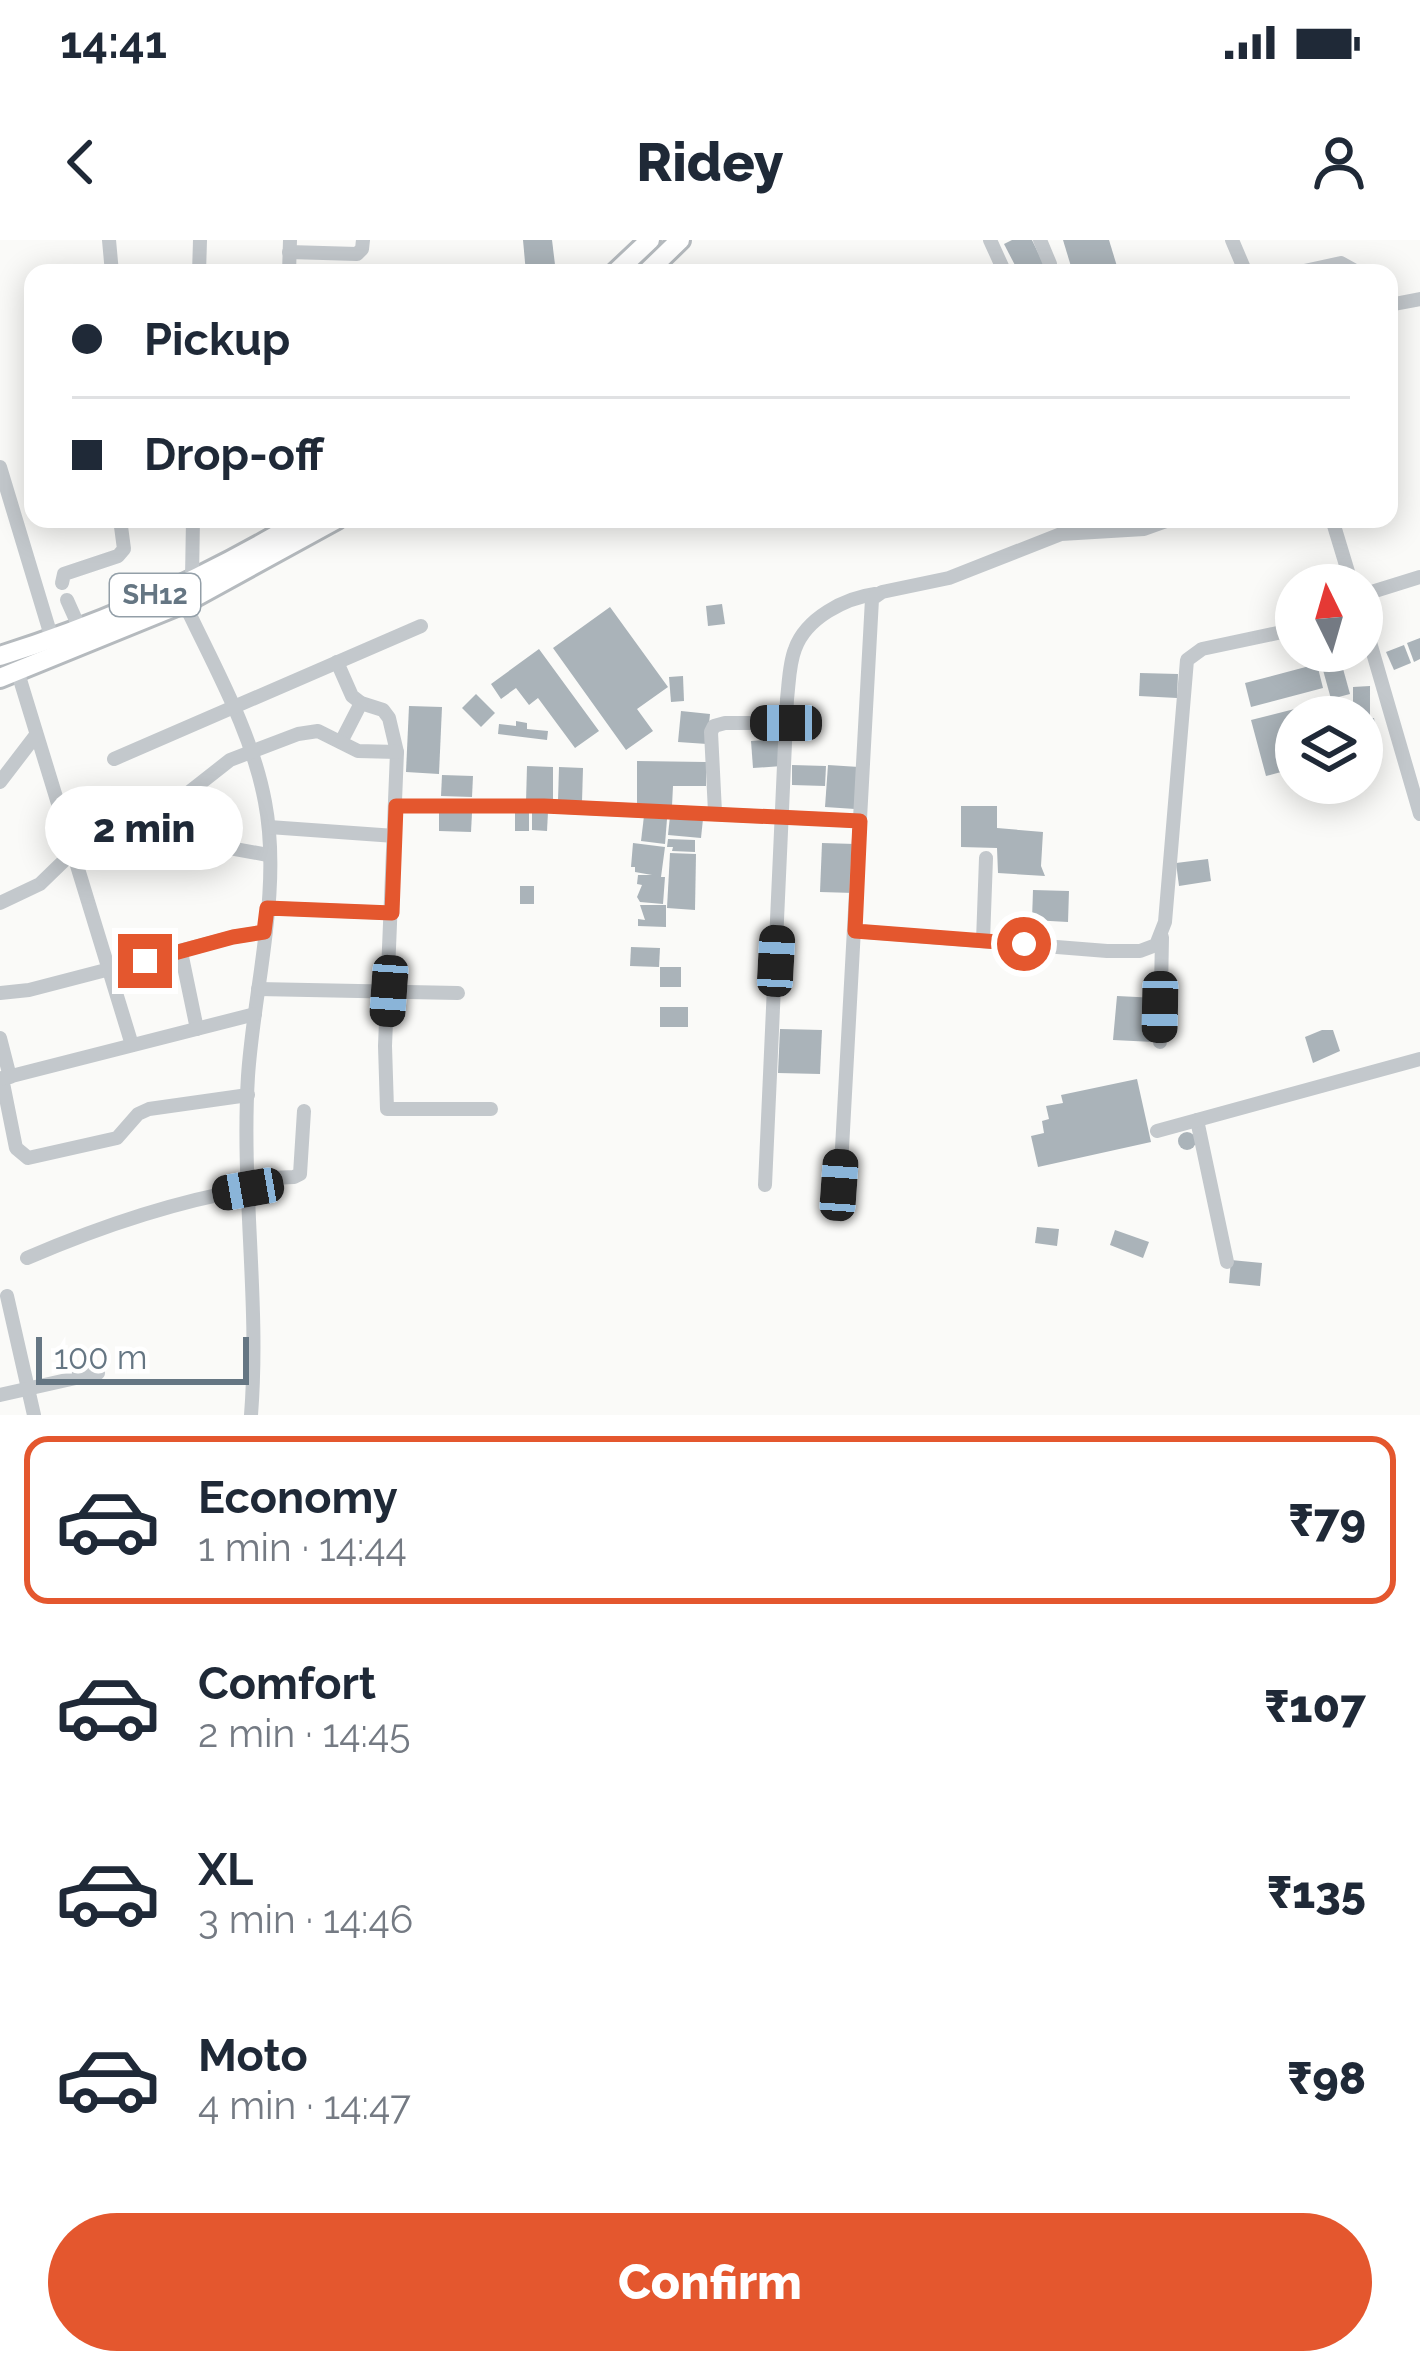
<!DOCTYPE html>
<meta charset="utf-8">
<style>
body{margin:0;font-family:Raleway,sans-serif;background:#f2f2f3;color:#1f2937;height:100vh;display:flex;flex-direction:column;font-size:45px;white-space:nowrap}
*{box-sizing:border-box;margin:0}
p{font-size:39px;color:#747a83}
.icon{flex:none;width:66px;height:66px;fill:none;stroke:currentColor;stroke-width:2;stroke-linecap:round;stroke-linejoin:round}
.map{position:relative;height:1175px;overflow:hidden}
.drawer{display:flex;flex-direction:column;background:#fff;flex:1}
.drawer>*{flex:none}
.top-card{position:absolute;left:24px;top:24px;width:1374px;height:264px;border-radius:24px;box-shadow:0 6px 30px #0003;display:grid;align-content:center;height:264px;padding:0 48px;background:#fff}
.needle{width:78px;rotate:355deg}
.controls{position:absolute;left:1275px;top:324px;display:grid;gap:24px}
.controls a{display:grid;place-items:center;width:108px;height:108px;border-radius:50%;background:#fff;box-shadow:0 6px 30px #0003;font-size:60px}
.scale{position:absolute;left:36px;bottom:30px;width:213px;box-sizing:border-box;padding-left:12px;border:6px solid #657683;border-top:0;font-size:33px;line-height:42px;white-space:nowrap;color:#657683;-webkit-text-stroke:9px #fff;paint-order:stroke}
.end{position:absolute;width:54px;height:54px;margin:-27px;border:15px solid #e4572e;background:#fff;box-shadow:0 0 0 6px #fff}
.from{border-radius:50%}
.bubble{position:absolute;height:84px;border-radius:42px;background:#fff;box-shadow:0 6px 30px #0003;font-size:39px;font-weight:800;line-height:84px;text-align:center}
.car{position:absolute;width:36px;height:72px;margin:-36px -18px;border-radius:15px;box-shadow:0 0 9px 3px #0007;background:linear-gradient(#222 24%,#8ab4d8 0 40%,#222 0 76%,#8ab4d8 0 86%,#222 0)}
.top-card b{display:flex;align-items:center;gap:42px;height:114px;font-size:45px}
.top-card b+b{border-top:3px solid #e0e1e3}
.top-card i{width:30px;height:30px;background:#1f2937}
ul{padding:21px 0 0;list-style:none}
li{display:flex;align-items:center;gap:36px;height:168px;margin:0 24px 18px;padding:0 24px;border:6px solid transparent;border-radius:24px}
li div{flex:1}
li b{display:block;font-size:45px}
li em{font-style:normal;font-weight:800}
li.selected{border-color:#e4572e}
li>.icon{width:108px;height:108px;stroke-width:1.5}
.action{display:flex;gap:24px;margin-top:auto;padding:24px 48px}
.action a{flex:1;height:138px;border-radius:72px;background:#e4572e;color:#fff;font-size:48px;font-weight:800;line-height:138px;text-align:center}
.status{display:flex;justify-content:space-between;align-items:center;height:84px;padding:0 60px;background:#fff;direction:ltr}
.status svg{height:33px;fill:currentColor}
header{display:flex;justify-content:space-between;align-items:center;height:156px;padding:0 48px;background:#fff;font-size:54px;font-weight:800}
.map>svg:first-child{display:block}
</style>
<div class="status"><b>14:41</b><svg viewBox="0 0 49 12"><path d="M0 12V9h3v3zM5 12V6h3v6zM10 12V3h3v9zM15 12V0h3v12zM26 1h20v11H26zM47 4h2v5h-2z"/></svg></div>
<header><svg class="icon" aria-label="back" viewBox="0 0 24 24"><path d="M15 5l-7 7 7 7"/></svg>Ridey<svg class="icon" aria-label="person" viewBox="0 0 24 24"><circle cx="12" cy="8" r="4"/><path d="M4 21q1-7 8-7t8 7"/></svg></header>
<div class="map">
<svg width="1420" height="1175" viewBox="0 0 1420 1175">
<rect width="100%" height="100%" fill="#fafaf8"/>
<g fill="#aab3b9">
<polygon points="523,0 552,0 556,33 526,33"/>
<polygon points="1012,0 1032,0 1045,27 1033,33 1019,33 1004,4"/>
<polygon points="1063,0 1109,0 1119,33 1073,33"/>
<polygon points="722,364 725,384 708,386 706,366"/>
<polygon points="610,367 668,447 637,469 653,491 626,510 553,408"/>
<polygon points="1420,398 1420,419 1414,422 1407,403"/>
<polygon points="1404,405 1411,423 1394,430 1386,412"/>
<polygon points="539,409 599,491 575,508 538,458 529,465 516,448 501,459 491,444"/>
<polygon points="1317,424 1323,448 1251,467 1245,443"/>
<polygon points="1342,425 1350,454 1331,459 1323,430"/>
<polygon points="1140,433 1178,434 1177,458 1139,456"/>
<polygon points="683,436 684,461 671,462 669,437"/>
<polygon points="1370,446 1370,477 1353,477 1353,447"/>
<polygon points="476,454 495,473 481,487 462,468"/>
<polygon points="1322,462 1326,477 1296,477 1296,528 1266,536 1251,480"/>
<polygon points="409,466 442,467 439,534 406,532"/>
<polygon points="681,471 710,474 707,504 678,502"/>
<polygon points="1374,478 1377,496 1362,498 1362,480"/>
<polygon points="516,481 527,483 527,489 548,491 547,500 498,494 499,484 516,486"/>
<polygon points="780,499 782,526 753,528 751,501"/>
<polygon points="637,521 706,522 706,546 673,546 672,566 637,566"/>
<polygon points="792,525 826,526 825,546 792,545"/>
<polygon points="828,525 859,527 855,569 825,567"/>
<polygon points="527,526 553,527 553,562 526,562"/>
<polygon points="559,527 583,528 582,562 558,561"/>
<polygon points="442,535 473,536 472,557 441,556"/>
<polygon points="961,566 997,566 997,588 1043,592 1041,626 1045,636 998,633 997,608 961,607"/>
<polygon points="515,571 529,572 529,591 515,591"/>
<polygon points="532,571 548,572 547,591 532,590"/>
<polygon points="439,572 472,573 471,592 439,591"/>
<polygon points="644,576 667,579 665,604 641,601"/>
<polygon points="670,576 703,579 701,598 668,595"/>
<polygon points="668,599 695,600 695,612 672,611 673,607 667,607"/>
<polygon points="633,603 665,607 661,637 665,637 663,664 640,662 637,657 642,645 637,644 638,635 652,635 635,632 635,627 631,627"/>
<polygon points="822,603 855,604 854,653 820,652"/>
<polygon points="670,613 696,614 695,670 667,668"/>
<polygon points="1208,619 1211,641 1179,646 1176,623"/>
<rect x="520" y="646" width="14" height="18"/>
<polygon points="1033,650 1069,651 1068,682 1032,680"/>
<polygon points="640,665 666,665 666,687 638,686 638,679 645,680"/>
<polygon points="631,707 660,708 659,727 630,726"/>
<rect x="660" y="727" width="21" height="20"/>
<polygon points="1117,756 1157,758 1154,802 1113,800"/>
<rect x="660" y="767" width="28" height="20"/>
<polygon points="780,789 822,790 820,834 778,833"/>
<polygon points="1322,790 1333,790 1340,811 1313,823 1305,797"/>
<polygon points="1137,839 1151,902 1038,927 1031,896 1044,893 1042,881 1049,879 1046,866 1063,863 1061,855"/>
<circle cx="1187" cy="901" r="9"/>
<polygon points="1037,987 1059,989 1057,1006 1035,1003"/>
<polygon points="1115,990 1149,1002 1143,1018 1110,1005"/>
<polygon points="1231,1020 1262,1023 1260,1046 1229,1043"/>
</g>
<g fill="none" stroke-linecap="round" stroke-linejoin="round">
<defs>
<g id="major">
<polyline points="615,33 650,0"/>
<polyline points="646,33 680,0"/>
<path d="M0,416C105,383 210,336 304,279"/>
<polyline points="0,438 184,363 337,279"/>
</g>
</defs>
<use href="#major" stroke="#b5babe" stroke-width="24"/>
<g stroke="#c3c8cc" stroke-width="14">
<polyline points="109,0 112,33"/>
<polyline points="990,0 1005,33"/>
<polyline points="1040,0 1050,24"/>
<polyline points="1232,0 1246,33"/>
<polyline points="289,12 357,14 362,9 363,0"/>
<polyline points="199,33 200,0"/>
<polyline points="289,33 290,0"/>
<polyline points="1295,33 1341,23 1359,33"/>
<polyline points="1389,65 1420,59"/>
<polyline points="0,227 52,399"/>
<polyline points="1332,279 1352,345"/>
<polyline points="192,338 193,279"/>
<polyline points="62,343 64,334 118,316 124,309 120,279"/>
<polyline points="1362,355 1420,337"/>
<path d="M182,358C212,423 252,491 265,562C282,651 254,747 248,836C241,949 260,1062 251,1175"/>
<polyline points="67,360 80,389"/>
<polyline points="1362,375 1420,574"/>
<polyline points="337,422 352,456 361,463 383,470 389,478 397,512 385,806 387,869 491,869"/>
<polyline points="18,433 132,805"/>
<polyline points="341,502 361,463"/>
<polyline points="114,519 421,386"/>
<polyline points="0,542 36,495"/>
<polyline points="396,566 544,566 860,581"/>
<polyline points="715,572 711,492 714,486 725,483 786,483"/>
<polyline points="142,585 202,603 268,615"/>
<polyline points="269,587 395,596"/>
<polyline points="0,663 40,644 73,612 155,579 230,520 298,494 318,491 358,511 397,512"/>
<polyline points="267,668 392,673"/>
<polyline points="855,691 1107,711 1140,711 1156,705 1165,682 1187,420 1202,409 1296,389"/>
<polyline points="983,701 986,618"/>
<polyline points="181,712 197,789"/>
<polyline points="258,749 458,753"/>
<polyline points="0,753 29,750 233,697 264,692"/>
<polyline points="0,798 10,837"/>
<polyline points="1160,802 1162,697"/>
<polyline points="2,838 16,908 28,918 117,898 138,874 149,869 248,855"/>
<polyline points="0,839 255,774"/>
<polyline points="1197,880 1227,1022"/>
<polyline points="1157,891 1420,819"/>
<polyline points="248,939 294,937 300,934 304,871"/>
<path d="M765,945L787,459C789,443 789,424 795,409C806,378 845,358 875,354"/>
<polyline points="840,945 872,359 882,352 949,338 1061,294 1144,289 1172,279"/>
<path d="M27,1018C99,987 171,962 249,949"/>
<polyline points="7,1056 34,1175"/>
<polyline points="0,1155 98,1133"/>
</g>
<use href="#major" stroke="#fff" stroke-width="18"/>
</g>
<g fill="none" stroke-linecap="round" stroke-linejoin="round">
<polyline stroke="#e4572e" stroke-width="15" points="145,721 233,697 264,692 267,668 392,673 396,566 544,566 860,581 855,691 1024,704"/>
</g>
<g text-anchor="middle" stroke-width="12" stroke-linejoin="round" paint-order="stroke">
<rect fill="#fff" stroke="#939fa8" stroke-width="3" x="110" y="334" width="90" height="42" rx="9"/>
<g font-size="27" font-weight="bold" fill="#657683">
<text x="155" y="364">SH12</text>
</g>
</g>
</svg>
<div class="controls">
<a><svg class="needle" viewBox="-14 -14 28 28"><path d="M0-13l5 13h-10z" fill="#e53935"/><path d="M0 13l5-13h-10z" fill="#747a83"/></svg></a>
<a><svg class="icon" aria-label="layers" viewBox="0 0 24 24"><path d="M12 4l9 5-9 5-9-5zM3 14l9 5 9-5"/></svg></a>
</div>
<div class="scale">100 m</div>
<i class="end from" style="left:1024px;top:704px"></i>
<i class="end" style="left:145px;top:721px"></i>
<div class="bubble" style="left:45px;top:546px;width:198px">2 min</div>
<i class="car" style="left:786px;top:483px;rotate:270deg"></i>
<i class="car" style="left:776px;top:721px;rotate:3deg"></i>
<i class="car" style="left:389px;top:751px;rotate:184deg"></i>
<i class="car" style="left:1160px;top:767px;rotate:181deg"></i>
<i class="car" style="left:839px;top:945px;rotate:4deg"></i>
<i class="car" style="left:248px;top:949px;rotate:260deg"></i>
<div class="top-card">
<b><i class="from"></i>Pickup</b>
<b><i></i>Drop-off</b>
</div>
</div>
<section class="drawer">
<ul>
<li class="selected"><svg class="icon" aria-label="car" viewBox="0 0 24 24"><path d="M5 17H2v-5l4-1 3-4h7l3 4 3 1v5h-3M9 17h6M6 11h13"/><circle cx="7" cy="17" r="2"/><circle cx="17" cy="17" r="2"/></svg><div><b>Economy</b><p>1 min · 14:44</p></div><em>₹79</em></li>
<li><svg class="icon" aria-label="car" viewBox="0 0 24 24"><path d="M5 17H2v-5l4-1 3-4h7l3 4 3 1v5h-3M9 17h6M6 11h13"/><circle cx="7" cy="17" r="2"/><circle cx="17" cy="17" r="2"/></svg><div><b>Comfort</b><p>2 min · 14:45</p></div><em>₹107</em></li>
<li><svg class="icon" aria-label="car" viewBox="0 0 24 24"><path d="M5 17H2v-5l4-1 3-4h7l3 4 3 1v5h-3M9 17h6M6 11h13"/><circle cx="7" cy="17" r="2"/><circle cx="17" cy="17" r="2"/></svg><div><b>XL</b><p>3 min · 14:46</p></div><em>₹135</em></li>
<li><svg class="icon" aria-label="car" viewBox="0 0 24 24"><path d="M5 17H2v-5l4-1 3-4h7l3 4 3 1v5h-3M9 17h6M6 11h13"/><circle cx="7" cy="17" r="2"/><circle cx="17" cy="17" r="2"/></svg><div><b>Moto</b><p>4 min · 14:47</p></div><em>₹98</em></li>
</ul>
<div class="action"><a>Confirm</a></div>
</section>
